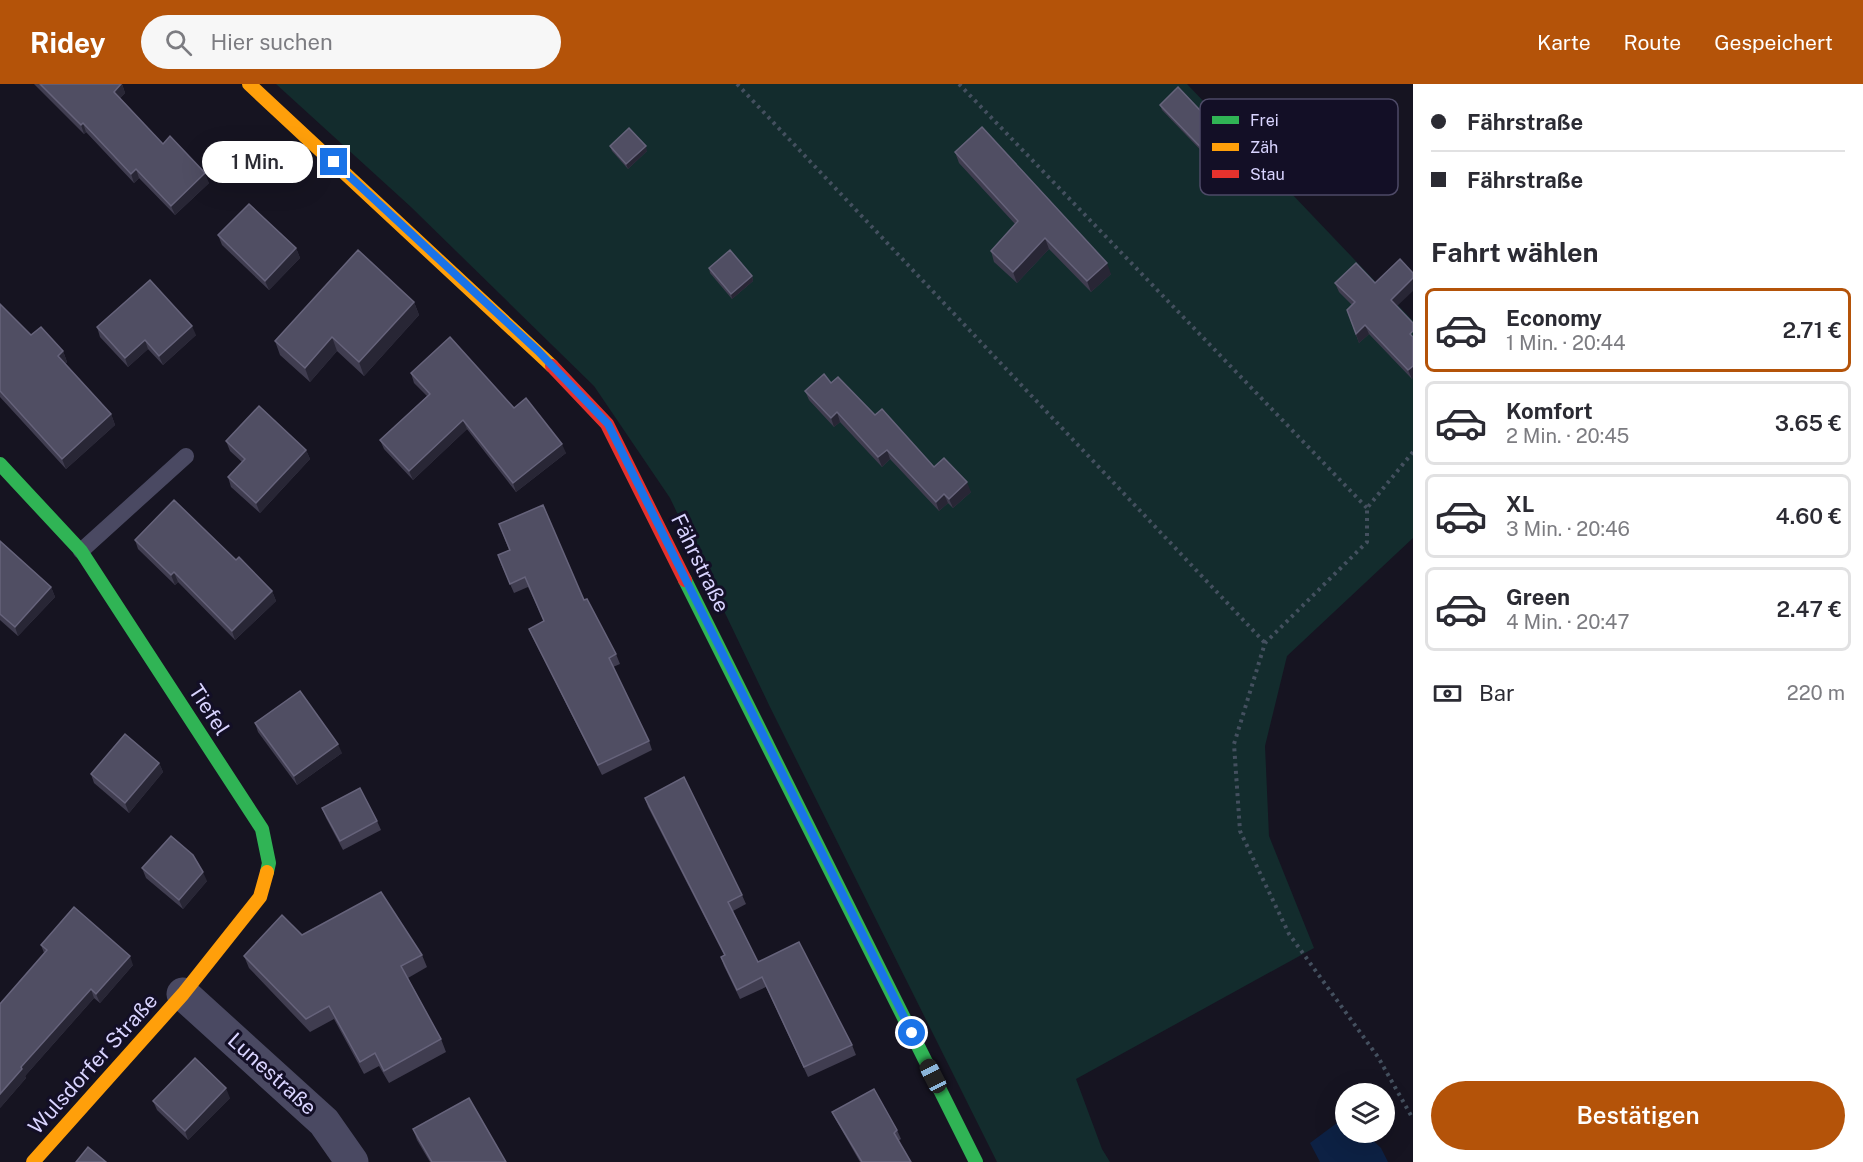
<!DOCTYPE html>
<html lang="de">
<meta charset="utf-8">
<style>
body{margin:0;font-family:"Public Sans",sans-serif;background:#f7f7f7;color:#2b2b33;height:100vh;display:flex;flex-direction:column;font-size:22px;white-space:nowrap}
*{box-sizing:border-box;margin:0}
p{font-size:20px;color:#7c7c81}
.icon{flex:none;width:33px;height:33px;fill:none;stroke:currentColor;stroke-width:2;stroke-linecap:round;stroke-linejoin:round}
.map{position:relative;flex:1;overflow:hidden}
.sheet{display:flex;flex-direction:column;background:#fff;width:450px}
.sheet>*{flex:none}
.guide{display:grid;align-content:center;height:132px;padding:0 18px;background:#fff}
.fabs{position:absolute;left:1335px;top:999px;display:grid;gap:12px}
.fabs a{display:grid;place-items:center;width:60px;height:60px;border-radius:50%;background:#fff;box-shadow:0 6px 24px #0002;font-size:30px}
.end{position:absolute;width:27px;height:27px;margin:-14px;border:8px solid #1a73e8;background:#fff;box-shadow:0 0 0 3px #fff}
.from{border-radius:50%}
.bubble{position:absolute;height:42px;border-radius:21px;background:#fff;box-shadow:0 6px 24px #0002;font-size:20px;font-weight:600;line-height:42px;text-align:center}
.car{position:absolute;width:18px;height:36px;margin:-18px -9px;border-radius:8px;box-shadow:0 0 4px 2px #0007;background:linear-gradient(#222 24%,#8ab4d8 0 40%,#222 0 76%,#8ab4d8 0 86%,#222 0)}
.guide b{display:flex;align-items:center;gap:21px;height:57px;font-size:22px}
.guide b+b{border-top:2px solid #e1e1e2}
.guide i{width:15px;height:15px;background:#2b2b33}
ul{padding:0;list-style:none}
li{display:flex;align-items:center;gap:18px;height:84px;margin:0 12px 9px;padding:0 6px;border:3px solid #e1e1e2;border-radius:9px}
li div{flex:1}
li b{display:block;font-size:22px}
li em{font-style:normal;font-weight:600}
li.current{border-color:#b45309}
li>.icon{width:54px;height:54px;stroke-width:1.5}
h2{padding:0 18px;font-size:27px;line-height:72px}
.pay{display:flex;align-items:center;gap:15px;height:66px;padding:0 18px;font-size:22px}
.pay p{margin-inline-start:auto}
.button{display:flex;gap:12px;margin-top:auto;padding:12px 18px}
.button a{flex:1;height:69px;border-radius:36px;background:#b45309;color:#fff;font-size:24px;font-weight:600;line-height:69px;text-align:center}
header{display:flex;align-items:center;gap:36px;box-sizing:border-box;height:84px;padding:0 30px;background:#b45309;color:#fff}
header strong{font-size:28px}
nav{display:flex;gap:33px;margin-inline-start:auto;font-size:21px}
.search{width:420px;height:54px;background:#f7f7f7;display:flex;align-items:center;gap:15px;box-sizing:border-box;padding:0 21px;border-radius:33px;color:#7c7c81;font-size:22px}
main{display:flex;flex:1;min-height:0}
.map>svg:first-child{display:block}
</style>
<header>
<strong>Ridey</strong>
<div class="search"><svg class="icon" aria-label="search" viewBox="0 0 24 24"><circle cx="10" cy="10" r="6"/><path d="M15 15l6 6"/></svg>Hier suchen</div>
<nav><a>Karte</a><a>Route</a><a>Gespeichert</a></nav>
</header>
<main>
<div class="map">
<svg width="1413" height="1078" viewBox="0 0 1413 1078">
<rect width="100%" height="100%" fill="#161421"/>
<polygon fill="#132c2d" points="276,0 1187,0 1413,237 1413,454 1287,572 1265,662 1269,752 1314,864 1076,995 1102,1065 1110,1078 997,1078 769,621 670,414 594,302 411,123"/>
<polygon fill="#0d2144" points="1345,1033 1346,1048 1365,1049 1381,1064 1388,1078 1320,1078 1310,1059"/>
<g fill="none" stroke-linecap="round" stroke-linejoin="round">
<g stroke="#44505f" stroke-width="4" stroke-dasharray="3 4.5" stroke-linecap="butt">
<polyline points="737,0 1265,559"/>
<polyline points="959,0 1367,424"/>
<polyline points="1413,368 1367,424 1367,458 1265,559 1234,660 1240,747 1289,850 1378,973 1413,1035"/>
</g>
<polyline stroke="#4a4962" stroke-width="16" points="81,467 186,372"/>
<polyline stroke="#4a4962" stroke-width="33" points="183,910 324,1038 352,1078"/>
<g stroke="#30b455" stroke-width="14">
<polyline points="0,380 81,467 262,745 269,779 267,788"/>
<polyline points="685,496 976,1078"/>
</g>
<g stroke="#ff9f0a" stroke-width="14">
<polyline points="249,0 552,282"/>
<polyline points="33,1078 183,910 260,813 267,788"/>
</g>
<polyline stroke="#e5322d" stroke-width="14" points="552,282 607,340 685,496"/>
</g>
<g fill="#403d50">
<polygon points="34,0 122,0 125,9 120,14 163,60 209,99 175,131 139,94 134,99 86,48 84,50"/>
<polygon points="1160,21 1233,64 1215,81 1162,26"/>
<polygon points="610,62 647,67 628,85 612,67"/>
<polygon points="955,68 1111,190 1091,208 1049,165 1017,199 994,178 991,167 1015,140 959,79"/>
<polygon points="218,151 296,164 300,174 269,206 222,161"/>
<polygon points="709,184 752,192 753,197 732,215 710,189"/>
<polygon points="1335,199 1397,222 1412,295 1369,250 1359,259 1347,226 1352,221 1339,208"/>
<polygon points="414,218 419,231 364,292 337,267 310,298 280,271 275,257"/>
<polygon points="0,220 31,251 63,267 67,278 65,280 111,330 115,341 66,385 0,313"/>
<polygon points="97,243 196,251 163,281 148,265 128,283 100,253"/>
<polygon points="411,289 514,324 566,369 516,408 467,345 413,396 384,365 380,356 427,312 414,299"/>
<polygon points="831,299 875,331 934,383 971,408 953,424 948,419 939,427 890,375 882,383 840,338 834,343 809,316 805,307"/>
<polygon points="226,357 306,366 310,375 260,429 231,403 228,393 242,378 230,367"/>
<polygon points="499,440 584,516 616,570 620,580 613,583 649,657 652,666 602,691 533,554 529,545 544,537 528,503 514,509 501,480 498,471 509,466"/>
<polygon points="135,456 236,476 272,507 276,517 235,556 178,498 175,501 138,465"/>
<polygon points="0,457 51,503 55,513 18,552 0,536"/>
<polygon points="255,639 342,669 297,701 258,648"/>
<polygon points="159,679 163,688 129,729 94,699 91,690"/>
<polygon points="645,714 742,811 746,820 733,827 758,878 852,961 856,971 808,993 766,903 740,915 724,882 721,873 724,871 648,723"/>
<polygon points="322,724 377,737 381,746 343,766 326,734"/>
<polygon points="142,784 207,797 183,825 146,794"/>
<polygon points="302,851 422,871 427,883 408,894 441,955 446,968 389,999 379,982 364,990 334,935 310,948 249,884 244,872"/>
<polygon points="41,861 133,881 100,919 94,914 25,992 26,994 0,1024 44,869"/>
<polygon points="230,1014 188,1056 157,1026 153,1017"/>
<polygon points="832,1028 897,1046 901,1055 898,1057 911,1078 860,1078 836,1036"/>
<polygon points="413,1045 506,1078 430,1078 417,1056"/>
</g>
<g fill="#282635">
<polygon points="122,0 125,9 117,17 114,8"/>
<polygon points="83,39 86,48 84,50 81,41"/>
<polygon points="1231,59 1233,64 1215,81 1213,76"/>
<polygon points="646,62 647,67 628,85 626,80"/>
<polygon points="136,85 139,94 134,99 131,90"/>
<polygon points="205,89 209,99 175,131 171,122"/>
<polygon points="1045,154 1049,165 1017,199 1013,188"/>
<polygon points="296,164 300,174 269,206 265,197"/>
<polygon points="1107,179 1111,190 1091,208 1087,197"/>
<polygon points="752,192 753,197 732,215 731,210"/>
<polygon points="1413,194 1413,207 1394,225 1391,216"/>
<polygon points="414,218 419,231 364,292 359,278"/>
<polygon points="1365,241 1369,250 1359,259 1356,250"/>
<polygon points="192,242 196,251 163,281 159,272"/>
<polygon points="332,253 337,267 310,298 305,284"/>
<polygon points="145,256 148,265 128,283 125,274"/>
<polygon points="63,267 67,278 62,283 58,272"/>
<polygon points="1413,282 1413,294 1412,295 1408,286"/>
<polygon points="837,328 840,338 834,343 831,334"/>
<polygon points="111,330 115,341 66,385 62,375"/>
<polygon points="463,336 467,345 413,396 409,387"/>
<polygon points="562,360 566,369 516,408 513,399"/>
<polygon points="306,366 310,375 260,429 256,419"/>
<polygon points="887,366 890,375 882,383 878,373"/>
<polygon points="967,398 971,408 953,424 949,415"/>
<polygon points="944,410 948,419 939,427 936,418"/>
<polygon points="174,488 178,498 175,501 171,491"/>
<polygon points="51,503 55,513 18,552 15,543"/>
<polygon points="272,507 276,517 235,556 232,547"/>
<polygon points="338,660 342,669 297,701 294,692"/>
<polygon points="159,679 163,688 129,729 125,719"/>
<polygon points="203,788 207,797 183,825 179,816"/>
<polygon points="130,872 133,881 100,919 96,910"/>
<polygon points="91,905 94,914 25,992 26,994 0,1024 0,1010 21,983"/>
<polygon points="226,1004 230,1014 188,1056 185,1047"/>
</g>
<g fill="#504e63" stroke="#66637b" stroke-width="1.5">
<polygon points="40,0 121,0 114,8 163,60 170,52 205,89 171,122 136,85 131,90 83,39 81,41"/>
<polygon points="1178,3 1231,59 1213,76 1160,21"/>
<polygon points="982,43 1107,179 1087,197 1045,154 1013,188 991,167 1018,137 955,68"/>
<polygon points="629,44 646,62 626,80 610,62"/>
<polygon points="249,120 296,164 265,197 218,151"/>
<polygon points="358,166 414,218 359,278 332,253 305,284 275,257"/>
<polygon points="730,166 752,192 731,210 709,184"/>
<polygon points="1400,175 1413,189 1413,194 1391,216 1413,239 1413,247 1410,250 1413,253 1413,282 1408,286 1365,241 1356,250 1347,226 1355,218 1335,199 1356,179 1375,199"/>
<polygon points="150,196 192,242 159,272 145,256 125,274 97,243"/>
<polygon points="0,220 31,251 41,243 63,267 58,272 111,330 62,375 0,307"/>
<polygon points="450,253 514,324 526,314 562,360 513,399 463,336 409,387 380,356 430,310 411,289"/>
<polygon points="824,290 831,299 838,293 875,331 882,325 934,383 944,374 967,398 949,415 944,410 936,418 887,366 878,373 837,328 831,334 805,307"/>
<polygon points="259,322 306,366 256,419 228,393 245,375 226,357"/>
<polygon points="174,416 236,476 239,473 272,507 232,547 174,488 171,491 135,456"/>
<polygon points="543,421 584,516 587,515 616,570 609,574 649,657 598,681 529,545 544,537 525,493 510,500 498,471 510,466 499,440"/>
<polygon points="0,457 51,503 15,543 0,530"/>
<polygon points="300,607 338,660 294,692 255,639"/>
<polygon points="125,650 159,679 125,719 91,690"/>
<polygon points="684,693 742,811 728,818 758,878 799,858 852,961 804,983 762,893 737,906 721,873 725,871 645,714"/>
<polygon points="360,704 377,737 340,757 322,724"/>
<polygon points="171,752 193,771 203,788 179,816 142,784"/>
<polygon points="381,808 422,871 401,882 441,955 384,987 375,969 360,978 329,922 306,935 244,872 282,831 302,851"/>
<polygon points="74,823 130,872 96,910 91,905 21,983 22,985 0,1010 0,920 47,866 41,861"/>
<polygon points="195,974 226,1004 185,1047 153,1017"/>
<polygon points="874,1005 897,1046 894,1049 911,1078 862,1078 832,1028"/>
<polygon points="469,1014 506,1078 432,1078 413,1045"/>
<polygon points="88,1063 106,1078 76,1078"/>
</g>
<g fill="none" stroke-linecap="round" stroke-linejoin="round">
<polyline stroke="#1a73e8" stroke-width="8" points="334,78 538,267 608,340 912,949"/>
</g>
<g text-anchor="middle" stroke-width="6" stroke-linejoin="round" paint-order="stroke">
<g font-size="21" fill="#d9d4ff" stroke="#130f26">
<text transform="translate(700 479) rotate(64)" y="7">Fährstraße</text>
<text transform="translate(209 626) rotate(57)" y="7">Tiefel</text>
<text transform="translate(93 980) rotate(-48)" y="7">Wulsdorfer Straße</text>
<text transform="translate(272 990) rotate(42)" y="7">Lunestraße</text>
</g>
</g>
<rect x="1200" y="15" width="198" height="96" rx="9" fill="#130f26" stroke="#4e4a67" stroke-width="1.5"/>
<rect x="1212" y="32" width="27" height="8" fill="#30b455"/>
<rect x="1212" y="59" width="27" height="8" fill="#ff9f0a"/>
<rect x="1212" y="86" width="27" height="8" fill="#e5322d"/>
<g font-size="16" fill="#d9d4ff">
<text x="1250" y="42">Frei</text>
<text x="1250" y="69">Zäh</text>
<text x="1250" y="96">Stau</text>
</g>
</svg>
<div class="fabs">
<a><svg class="icon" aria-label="layers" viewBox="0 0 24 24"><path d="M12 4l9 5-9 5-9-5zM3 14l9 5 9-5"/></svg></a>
</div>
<i class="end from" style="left:912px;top:949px"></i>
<i class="end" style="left:334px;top:78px"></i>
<div class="bubble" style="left:202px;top:57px;width:111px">1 Min.</div>
<i class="car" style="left:933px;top:992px;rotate:333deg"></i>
</div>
<section class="sheet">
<div class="guide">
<b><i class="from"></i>Fährstraße</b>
<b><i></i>Fährstraße</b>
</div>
<h2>Fahrt wählen</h2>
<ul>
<li class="current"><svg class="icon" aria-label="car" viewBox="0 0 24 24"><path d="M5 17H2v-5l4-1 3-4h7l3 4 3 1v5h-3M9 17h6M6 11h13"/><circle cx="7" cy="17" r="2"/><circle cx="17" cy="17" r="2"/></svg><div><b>Economy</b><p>1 Min. · 20:44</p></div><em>2.71 €</em></li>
<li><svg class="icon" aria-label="car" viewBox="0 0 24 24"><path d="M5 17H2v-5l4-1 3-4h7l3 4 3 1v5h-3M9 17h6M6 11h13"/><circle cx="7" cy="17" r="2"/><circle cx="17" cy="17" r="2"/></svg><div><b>Komfort</b><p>2 Min. · 20:45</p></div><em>3.65 €</em></li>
<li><svg class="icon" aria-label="car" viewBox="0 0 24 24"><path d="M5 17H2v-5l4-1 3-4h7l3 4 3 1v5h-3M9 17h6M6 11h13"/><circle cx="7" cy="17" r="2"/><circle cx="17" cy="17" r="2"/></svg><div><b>XL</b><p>3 Min. · 20:46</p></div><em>4.60 €</em></li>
<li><svg class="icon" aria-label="car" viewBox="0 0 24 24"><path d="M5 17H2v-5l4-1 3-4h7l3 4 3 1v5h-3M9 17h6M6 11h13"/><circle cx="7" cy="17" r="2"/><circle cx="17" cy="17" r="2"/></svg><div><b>Green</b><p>4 Min. · 20:47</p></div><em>2.47 €</em></li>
</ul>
<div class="pay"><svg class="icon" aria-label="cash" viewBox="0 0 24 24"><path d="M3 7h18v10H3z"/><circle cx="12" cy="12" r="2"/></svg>Bar<p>220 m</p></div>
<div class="button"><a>Bestätigen</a></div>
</section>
</main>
